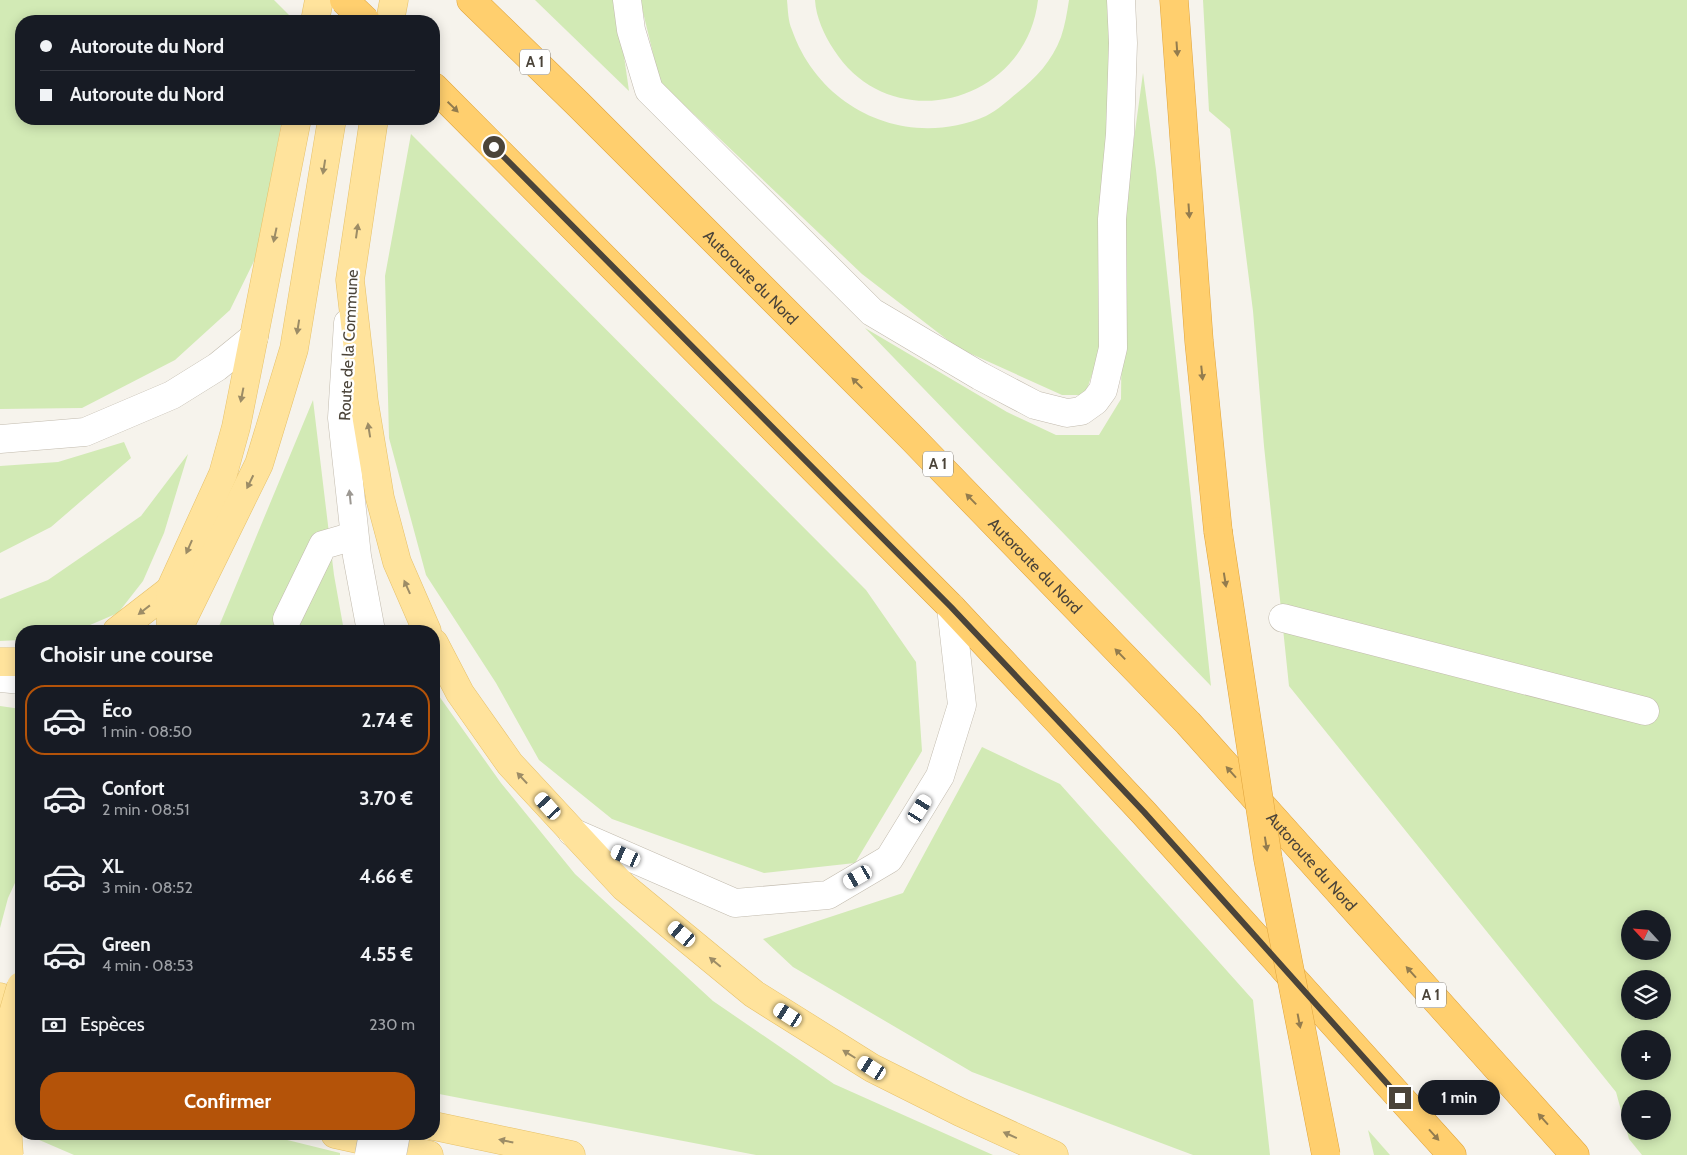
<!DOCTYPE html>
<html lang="fr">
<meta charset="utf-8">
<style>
body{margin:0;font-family:Cabin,sans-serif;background:#20242c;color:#f1f3f6;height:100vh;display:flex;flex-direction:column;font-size:19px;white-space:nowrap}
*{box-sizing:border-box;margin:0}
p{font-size:16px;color:#9ea1a6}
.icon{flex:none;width:28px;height:28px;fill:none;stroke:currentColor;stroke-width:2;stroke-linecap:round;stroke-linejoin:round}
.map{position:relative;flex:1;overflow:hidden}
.sheet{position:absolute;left:15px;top:625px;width:425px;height:515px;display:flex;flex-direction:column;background:#171b24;border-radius:20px;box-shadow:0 2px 12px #0003}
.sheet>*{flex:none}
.banner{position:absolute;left:15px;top:15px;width:425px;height:110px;border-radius:20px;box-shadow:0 2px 12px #0003;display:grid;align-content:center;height:110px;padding:0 25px;background:#171b24}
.needle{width:32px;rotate:296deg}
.controls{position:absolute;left:1621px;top:910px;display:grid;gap:10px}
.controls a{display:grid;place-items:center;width:50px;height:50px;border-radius:50%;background:#171b24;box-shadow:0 2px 12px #0003;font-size:25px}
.end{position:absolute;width:22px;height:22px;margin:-11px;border:6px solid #4b4439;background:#fff;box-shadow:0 0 0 2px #fff}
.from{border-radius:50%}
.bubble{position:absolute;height:35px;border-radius:18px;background:#171b24;box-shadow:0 2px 12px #0003;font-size:16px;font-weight:800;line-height:35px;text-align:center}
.car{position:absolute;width:15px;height:30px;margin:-15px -8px;border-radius:6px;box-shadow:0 0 4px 1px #0007;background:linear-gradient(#fff 24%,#345 0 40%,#fff 0 76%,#345 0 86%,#fff 0)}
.banner b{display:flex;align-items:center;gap:18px;height:48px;font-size:19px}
.banner b+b{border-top:1px solid #363941}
.banner i{width:12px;height:12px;background:#f1f3f6}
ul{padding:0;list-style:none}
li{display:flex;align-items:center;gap:15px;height:70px;margin:0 10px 8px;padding:0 15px;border:2px solid transparent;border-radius:20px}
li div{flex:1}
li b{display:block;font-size:19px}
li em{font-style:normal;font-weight:800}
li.current{border-color:#b45309}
li>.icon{width:45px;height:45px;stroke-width:1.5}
h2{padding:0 25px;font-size:22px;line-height:60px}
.pay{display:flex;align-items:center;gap:12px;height:55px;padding:0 25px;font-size:19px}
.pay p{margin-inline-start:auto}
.primary-button{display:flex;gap:10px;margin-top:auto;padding:10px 25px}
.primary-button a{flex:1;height:58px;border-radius:20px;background:#b45309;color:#fff;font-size:20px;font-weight:800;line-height:58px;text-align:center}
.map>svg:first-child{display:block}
</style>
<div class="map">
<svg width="1687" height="1155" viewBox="0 0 1687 1155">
<rect width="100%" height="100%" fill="#f6f3ec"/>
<g fill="#d2eab5" fill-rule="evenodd">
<polygon points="0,0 274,0 295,21 21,21 21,119 282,119 258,253 230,310 175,360 82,408 0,409"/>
<polygon points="535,0 616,0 629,91"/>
<path d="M640,0H787C788,10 788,21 792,30C820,110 907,150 986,116C998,110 1007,101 1017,93C1036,78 1052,61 1061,37C1065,25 1067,13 1069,0H1110L1103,342L1085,395H1062L958,348L862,274L660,82Z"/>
<path d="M815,0H1038C1026,104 891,139 834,50C824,35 816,17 815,0Z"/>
<path d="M1203,0H1687V1155H1642L1629,1139L1616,1092L1289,686L1264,446L1253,311L1230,129L1209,111ZM1630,919H1662V951H1630ZM1630,979H1662V1011H1630ZM1630,1039H1662V1071H1630ZM1630,1099H1662V1131H1630Z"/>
<polygon points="1143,73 1156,170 1211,686 865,328 1007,412 1056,435 1099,435 1121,399 1123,219"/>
<polygon points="411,134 866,590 916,662 922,751 855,863 764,873 612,819 539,760 496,683 426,575 389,438 385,276"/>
<polygon points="313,400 334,575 344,631 217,631"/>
<polygon points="124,442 131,458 51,527 0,553 0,466 58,462"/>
<polygon points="188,454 164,533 143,581 118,613 76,631 21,631 21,640 0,641 0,599 48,580 141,516"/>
<polygon points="434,689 501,783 575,874 713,1001 834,1084 993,1155 756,1155 434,1093 434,988 438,935 434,908"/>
<polygon points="0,706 21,709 21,870 8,898 0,928"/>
<polygon points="982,747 1060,784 1253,1000 1270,1155 1193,1155 972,1072 793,967 763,939 903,893"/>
<polygon points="1368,1130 1390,1155 1374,1155"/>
<polygon points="37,1134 263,1134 340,1153 340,1155 74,1155 37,1139"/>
</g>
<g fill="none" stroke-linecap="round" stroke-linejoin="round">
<defs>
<g id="minor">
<polyline points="627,0 631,30 649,90 872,312 980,376 1035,405 1067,413 1081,411 1095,401 1103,390 1113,348 1112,219 1120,134 1123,43 1121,0"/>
<polyline points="348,323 342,418 357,556 371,631"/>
<polyline points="0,439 85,432 172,395 217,367 254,337"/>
<polyline points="1283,618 1645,711"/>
<polyline points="287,619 323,545 354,536"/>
<polyline points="0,678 21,680"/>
<polyline points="572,832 735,903 828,895 889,859 940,776 962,705 951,607"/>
</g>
<g id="major">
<polyline points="315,21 319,0"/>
<polyline points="390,21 394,0"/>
<polyline points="374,119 350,280 364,402 380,498 397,562 427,631"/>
<polyline points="117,631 170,590"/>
<polyline points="171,631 170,590 223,474 236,427 297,119"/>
<polyline points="177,631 259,464 294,349 332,119"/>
<polyline points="434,643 460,693 510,764 624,887 754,994 872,1068 960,1112 1054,1155"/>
<polyline points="0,662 21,662"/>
<polyline points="0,997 21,1005"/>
<polyline points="434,1126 571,1155"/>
<polyline points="335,1134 429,1155"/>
</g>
<g id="highway">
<path id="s1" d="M471,0L578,104L910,436L1188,723L1575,1155"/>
<polyline points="1174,0 1199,341 1218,531"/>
<polyline points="434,87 951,607 1143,812 1452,1155"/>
</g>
</defs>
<use href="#minor" stroke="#c2bbae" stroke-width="29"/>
<use href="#major" stroke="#e6c16a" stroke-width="29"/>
<use href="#highway" stroke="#e0a43c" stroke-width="29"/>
<use href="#minor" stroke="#fff" stroke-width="28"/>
<use href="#major" stroke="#ffe39c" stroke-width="28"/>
<use href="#highway" stroke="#ffcf6e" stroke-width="28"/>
<defs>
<g id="minor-bridge">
<polyline points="369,1155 373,1134"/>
<polyline points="392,1155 396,1134"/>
</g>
<polyline id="major-bridge" points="9,1155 6,1110 10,1024 21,986"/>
<g id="highway-bridge">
<polyline points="344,0 366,21"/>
<polyline points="1218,531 1268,859 1326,1155"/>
</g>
</defs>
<use href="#minor-bridge" stroke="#c2bbae" stroke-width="29" stroke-linecap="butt"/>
<use href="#major-bridge" stroke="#e6c16a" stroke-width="29" stroke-linecap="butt"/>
<use href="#highway-bridge" stroke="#e0a43c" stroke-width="29" stroke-linecap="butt"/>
<use href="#minor-bridge" stroke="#fff" stroke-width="28"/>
<use href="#major-bridge" stroke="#ffe39c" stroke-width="28"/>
<use href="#highway-bridge" stroke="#ffcf6e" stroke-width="28"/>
</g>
<defs><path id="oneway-solid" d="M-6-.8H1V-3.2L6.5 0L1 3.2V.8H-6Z" transform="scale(1.25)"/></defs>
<g fill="#937c4e">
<use href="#oneway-solid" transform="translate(1177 49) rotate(86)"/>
<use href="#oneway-solid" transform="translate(453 107) rotate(44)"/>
<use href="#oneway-solid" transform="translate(1189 211) rotate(86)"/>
<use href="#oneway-solid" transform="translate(1202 373) rotate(84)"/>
<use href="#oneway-solid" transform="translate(857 383) rotate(-135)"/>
<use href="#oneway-solid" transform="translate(971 499) rotate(-134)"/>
<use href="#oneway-solid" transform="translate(1225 580) rotate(81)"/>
<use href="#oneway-solid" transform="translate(1120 654) rotate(-134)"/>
<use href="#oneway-solid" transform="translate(1231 772) rotate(-132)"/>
<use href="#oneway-solid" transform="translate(1266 844) rotate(81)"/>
<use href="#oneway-solid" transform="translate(1411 972) rotate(-132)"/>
<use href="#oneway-solid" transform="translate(1299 1021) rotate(79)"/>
<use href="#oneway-solid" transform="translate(1543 1119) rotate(-132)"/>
<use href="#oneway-solid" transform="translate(1434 1135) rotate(48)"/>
</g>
<g fill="#9c8c66">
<use href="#oneway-solid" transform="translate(324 167) rotate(99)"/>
<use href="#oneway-solid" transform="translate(357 231) rotate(-82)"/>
<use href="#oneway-solid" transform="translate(275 235) rotate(102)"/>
<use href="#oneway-solid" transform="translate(298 327) rotate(99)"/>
<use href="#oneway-solid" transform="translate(242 395) rotate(101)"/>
<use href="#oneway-solid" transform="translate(369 430) rotate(-99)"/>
<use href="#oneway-solid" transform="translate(250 482) rotate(116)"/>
<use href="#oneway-solid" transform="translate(189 547) rotate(114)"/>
<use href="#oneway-solid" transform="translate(407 587) rotate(-114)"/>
<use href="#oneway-solid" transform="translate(144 610) rotate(142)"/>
<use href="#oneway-solid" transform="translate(522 778) rotate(-133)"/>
<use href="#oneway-solid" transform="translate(715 962) rotate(-140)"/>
<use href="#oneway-solid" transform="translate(849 1054) rotate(-148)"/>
<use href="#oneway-solid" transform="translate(1010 1135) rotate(-156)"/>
<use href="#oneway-solid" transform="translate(506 1141) rotate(-168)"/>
</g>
<use fill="#9c9892" href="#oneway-solid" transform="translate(350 497) rotate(-96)"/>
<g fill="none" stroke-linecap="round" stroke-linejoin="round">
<polyline stroke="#4b4439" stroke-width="6" points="494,147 951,607 1144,812 1400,1098"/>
</g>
<g text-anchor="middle" stroke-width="4.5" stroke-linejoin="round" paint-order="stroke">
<g fill="#fff" stroke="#817c74" stroke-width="1">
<rect x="520" y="49.5" width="30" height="25" rx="4"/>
<rect x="923" y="451.5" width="30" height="25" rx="4"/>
<rect x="1416" y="982.5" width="30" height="25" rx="4"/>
</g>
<g font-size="15" font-weight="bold" fill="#4b4439">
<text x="535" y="67">A 1</text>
<text x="938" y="469">A 1</text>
<text x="1431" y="1000">A 1</text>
</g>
<g font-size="16" fill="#4b4439" stroke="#fff">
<text dy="6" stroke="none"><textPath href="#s1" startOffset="394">Autoroute du Nord</textPath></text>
<text transform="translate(348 345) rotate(-87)" y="6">Route de la Commune</text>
<text dy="6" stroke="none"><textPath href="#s1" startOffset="799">Autoroute du Nord</textPath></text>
<text dy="6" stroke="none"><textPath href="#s1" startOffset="1204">Autoroute du Nord</textPath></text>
</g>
</g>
</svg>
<div class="controls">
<a><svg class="needle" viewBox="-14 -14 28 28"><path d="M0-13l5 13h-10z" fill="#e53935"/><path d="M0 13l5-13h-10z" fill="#9ea1a6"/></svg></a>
<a><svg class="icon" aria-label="layers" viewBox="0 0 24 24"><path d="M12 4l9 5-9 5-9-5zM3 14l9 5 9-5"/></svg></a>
<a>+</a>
<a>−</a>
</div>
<i class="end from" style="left:494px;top:147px"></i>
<i class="end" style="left:1400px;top:1098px"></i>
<div class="bubble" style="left:1418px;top:1080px;width:82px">1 min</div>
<i class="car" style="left:548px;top:806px;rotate:318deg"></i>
<i class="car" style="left:920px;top:809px;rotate:32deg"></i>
<i class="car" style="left:626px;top:856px;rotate:294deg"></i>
<i class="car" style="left:858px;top:877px;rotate:240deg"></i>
<i class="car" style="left:682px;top:934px;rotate:310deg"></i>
<i class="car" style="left:788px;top:1015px;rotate:302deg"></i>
<i class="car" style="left:872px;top:1068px;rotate:302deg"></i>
<div class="banner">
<b><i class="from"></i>Autoroute du Nord</b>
<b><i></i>Autoroute du Nord</b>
</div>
<section class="sheet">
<h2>Choisir une course</h2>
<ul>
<li class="current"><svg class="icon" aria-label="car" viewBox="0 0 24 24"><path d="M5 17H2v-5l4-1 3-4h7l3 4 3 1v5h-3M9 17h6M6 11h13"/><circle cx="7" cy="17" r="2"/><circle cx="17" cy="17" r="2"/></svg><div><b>Éco</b><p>1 min · 08:50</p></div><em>2.74 €</em></li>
<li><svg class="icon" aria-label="car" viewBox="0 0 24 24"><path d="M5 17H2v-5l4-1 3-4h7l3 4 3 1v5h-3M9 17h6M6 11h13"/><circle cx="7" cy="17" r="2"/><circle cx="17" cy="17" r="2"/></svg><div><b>Confort</b><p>2 min · 08:51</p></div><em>3.70 €</em></li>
<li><svg class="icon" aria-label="car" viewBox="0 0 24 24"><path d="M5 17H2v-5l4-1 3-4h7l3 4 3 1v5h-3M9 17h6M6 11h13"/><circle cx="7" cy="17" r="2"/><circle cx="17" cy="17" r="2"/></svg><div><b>XL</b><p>3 min · 08:52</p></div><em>4.66 €</em></li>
<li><svg class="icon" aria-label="car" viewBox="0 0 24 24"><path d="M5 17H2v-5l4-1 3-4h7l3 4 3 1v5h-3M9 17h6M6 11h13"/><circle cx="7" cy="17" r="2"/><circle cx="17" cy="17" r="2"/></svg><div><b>Green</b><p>4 min · 08:53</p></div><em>4.55 €</em></li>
</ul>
<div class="pay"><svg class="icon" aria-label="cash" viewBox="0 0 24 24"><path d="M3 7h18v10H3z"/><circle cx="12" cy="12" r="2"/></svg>Espèces<p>230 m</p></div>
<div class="primary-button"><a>Confirmer</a></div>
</section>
</div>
